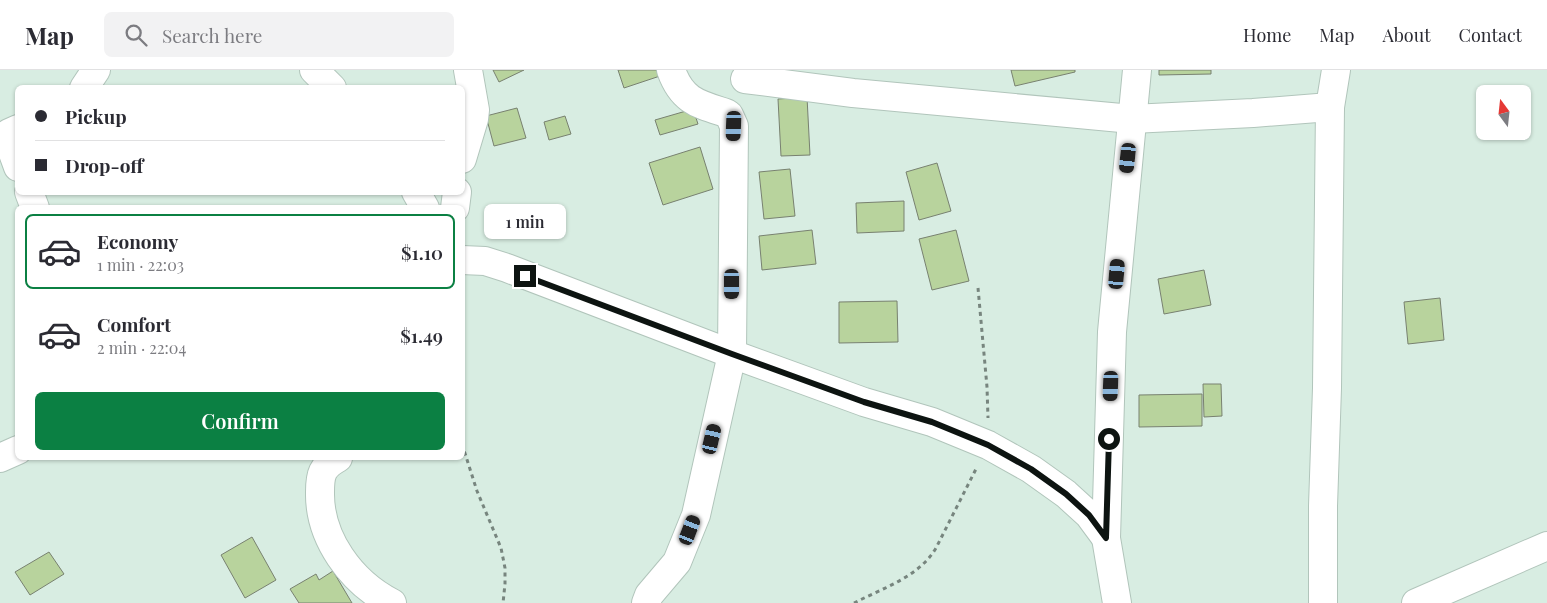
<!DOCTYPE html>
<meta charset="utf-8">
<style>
body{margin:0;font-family:"Playfair Display",serif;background:#f2f2f3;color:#2b2b33;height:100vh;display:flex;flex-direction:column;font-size:19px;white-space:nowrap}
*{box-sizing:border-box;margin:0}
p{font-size:16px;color:#7c7c81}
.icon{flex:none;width:28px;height:28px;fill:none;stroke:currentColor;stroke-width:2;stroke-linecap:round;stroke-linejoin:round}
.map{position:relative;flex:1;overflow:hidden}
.sheet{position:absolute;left:15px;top:135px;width:450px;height:255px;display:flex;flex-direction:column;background:#fff;border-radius:8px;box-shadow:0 1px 4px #0004}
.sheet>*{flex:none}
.hud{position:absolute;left:15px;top:15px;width:450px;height:110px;border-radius:8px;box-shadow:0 1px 4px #0004;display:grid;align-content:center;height:110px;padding:0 20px;background:#fff}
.needle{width:32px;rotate:345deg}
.controls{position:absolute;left:1476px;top:15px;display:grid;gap:10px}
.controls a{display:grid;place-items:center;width:55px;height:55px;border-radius:8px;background:#fff;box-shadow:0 1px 4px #0004;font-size:25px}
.end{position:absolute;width:22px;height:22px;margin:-11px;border:6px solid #0d1411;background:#fff;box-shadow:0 0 0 2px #fff}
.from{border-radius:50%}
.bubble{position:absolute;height:35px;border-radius:8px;background:#fff;box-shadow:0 1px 4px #0004;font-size:16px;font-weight:600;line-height:35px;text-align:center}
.car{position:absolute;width:15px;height:30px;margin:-15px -8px;border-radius:6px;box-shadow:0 0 4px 1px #0007;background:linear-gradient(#222 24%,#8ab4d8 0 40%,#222 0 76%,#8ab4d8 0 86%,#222 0)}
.hud b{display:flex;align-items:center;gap:18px;height:48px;font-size:19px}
.hud b+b{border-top:1px solid #e1e1e2}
.hud i{width:12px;height:12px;background:#2b2b33}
ul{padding:9px 0 0;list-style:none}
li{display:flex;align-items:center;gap:15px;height:75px;margin:0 10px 8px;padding:0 10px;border:2px solid transparent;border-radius:8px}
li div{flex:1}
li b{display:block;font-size:19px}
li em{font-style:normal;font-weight:600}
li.on{border-color:#0b8043}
li>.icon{width:45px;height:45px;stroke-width:1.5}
.cta{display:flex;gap:10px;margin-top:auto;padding:10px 20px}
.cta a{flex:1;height:58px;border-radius:8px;background:#0b8043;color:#fff;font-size:20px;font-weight:600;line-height:58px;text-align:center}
header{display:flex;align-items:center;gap:30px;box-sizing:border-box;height:70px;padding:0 25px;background:#fff;border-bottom:1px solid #e1e1e2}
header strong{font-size:24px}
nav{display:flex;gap:28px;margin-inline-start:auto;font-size:18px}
.search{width:350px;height:45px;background:#f2f2f3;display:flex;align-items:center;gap:12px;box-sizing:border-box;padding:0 18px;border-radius:8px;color:#7c7c81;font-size:19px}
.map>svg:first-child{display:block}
</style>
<header>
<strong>Map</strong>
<div class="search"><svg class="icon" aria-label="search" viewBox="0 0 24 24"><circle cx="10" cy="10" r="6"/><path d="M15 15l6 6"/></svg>Search here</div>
<nav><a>Home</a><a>Map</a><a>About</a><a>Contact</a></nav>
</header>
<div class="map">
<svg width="1547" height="533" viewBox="0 0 1547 533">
<rect width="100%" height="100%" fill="#d8ede2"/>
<g fill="#b8d39d" stroke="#788170">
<polygon points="493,0 524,0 499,12"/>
<polygon points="618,0 657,0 660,6 624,18"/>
<polygon points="1011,0 1075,0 1075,2 1015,16"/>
<polygon points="1159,0 1211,0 1211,4 1159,5"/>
<polygon points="807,27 810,85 781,86 778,29"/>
<polygon points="517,38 526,68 494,76 486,46"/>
<polygon points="693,39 698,54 660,65 655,50"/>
<polygon points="565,46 571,64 549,70 544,52"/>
<polygon points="700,77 713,119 663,135 649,93"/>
<polygon points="937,93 951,141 919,150 906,102"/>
<polygon points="790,99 795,146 764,149 759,102"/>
<polygon points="904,131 904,161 857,163 856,133"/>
<polygon points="812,160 816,194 762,200 759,166"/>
<polygon points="956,160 969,211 932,220 919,169"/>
<polygon points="1204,200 1211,235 1164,244 1158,209"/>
<polygon points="1440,228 1444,270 1408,274 1404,232"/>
<polygon points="897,231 898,272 839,273 839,232"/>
<polygon points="1203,314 1221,314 1222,346 1204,347"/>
<polygon points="1202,324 1202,356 1139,357 1139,325"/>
<polygon points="252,467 276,510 245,528 221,485"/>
<polygon points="49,482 64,504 30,525 15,502"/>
<polygon points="333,501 352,533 299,533 290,519 316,504 319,510"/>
</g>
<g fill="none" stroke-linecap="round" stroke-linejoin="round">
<defs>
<g id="minor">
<polyline points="314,0 332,18"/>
<polyline points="745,9 853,23 1132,49 1253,43 1330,37"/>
<polyline points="84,18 96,0"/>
<polyline points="18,59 9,63 7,67 18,97"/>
<polyline points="462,89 474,49 475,40 468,0"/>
<polyline points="29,122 35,138"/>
<polyline points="416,122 425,138"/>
<polyline points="455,138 457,122"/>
<polyline points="462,190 485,191 507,198 732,284 864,332 932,352 988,375 1031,399 1066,424 1089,445 1106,468"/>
<polyline points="0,388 18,380"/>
<path d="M338,388C322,397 320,404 320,422C319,468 351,512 392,533"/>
<path d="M646,533L649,525L677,492L696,445L732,284L734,56L729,45L726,43C698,34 682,31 671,0"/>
<polyline points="1117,533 1106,468 1112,262 1137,0"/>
<polyline points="1323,533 1323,436 1327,318 1330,37 1336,0"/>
<polyline points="1416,533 1547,476"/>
</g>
</defs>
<use href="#minor" stroke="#b1c5bb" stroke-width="30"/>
<g stroke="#77857e" stroke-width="3" stroke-dasharray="4 4" stroke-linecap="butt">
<polyline points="978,218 987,317 988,348"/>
<polyline points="462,374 477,421 501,478 505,498 505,514 503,533"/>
<path d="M854,533C883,518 919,507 936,478L977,397"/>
</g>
<use href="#minor" stroke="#fff" stroke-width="28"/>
</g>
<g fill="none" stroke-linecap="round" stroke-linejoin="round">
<polyline stroke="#0d1411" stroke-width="6" points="525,206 732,284 864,332 932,352 988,375 1031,399 1066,424 1089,445 1106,468 1109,369"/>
</g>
</svg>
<div class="controls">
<a><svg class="needle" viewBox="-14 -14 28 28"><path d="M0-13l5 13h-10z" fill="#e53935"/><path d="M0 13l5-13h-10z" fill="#7c7c81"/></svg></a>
</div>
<i class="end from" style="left:1109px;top:369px"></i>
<i class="end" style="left:525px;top:206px"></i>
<div class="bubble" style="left:484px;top:134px;width:82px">1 min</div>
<i class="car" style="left:734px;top:56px;rotate:182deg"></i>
<i class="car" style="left:1128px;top:88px;rotate:186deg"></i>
<i class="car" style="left:1117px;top:204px;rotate:5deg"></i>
<i class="car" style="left:732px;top:214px;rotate:180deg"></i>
<i class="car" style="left:1111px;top:316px;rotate:182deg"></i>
<i class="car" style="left:712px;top:369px;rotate:13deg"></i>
<i class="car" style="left:690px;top:460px;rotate:21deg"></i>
<div class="hud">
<b><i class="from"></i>Pickup</b>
<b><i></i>Drop-off</b>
</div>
<section class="sheet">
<ul>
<li class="on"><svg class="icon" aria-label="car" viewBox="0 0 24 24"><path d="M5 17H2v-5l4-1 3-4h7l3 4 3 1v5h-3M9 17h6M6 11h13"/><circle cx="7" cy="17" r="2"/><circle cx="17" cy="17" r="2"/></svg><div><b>Economy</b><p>1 min · 22:03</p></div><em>$1.10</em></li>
<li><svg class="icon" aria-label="car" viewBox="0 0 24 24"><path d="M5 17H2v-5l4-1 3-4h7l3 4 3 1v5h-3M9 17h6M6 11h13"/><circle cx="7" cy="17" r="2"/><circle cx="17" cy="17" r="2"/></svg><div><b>Comfort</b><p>2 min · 22:04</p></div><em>$1.49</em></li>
</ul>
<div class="cta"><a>Confirm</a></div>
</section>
</div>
